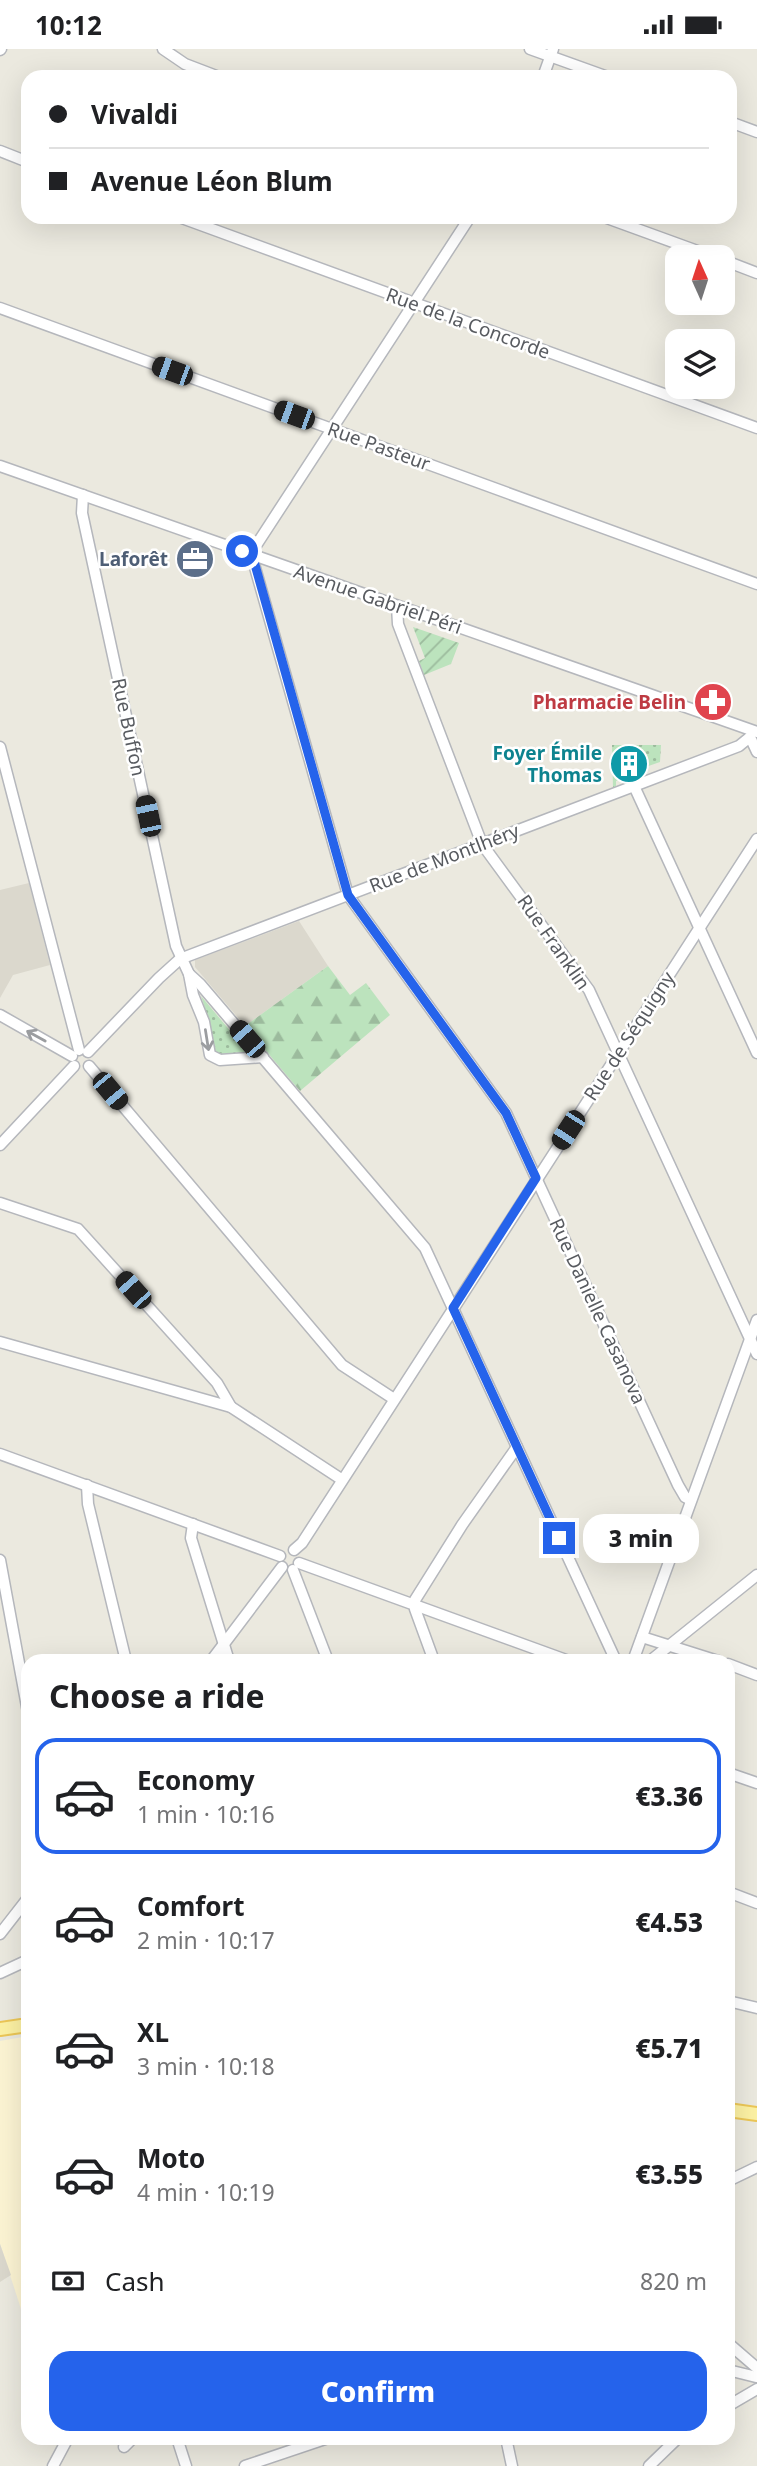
<!DOCTYPE html>
<meta charset="utf-8">
<style>
body{margin:0;font-family:"Noto Sans",sans-serif;background:#f6f6f6;color:#202124;height:100vh;display:flex;flex-direction:column;font-size:26px;white-space:nowrap}
*{box-sizing:border-box;margin:0}
p{font-size:23px;color:#757577}
.icon{flex:none;width:38px;height:38px;fill:none;stroke:currentColor;stroke-width:2;stroke-linecap:round;stroke-linejoin:round}
.map{position:relative;flex:1;overflow:hidden}
.drawer{position:absolute;left:21px;top:1605px;width:714px;height:791px;display:flex;flex-direction:column;background:#fff;border-radius:21px;box-shadow:0 7px 28px #0002}
.drawer>*{flex:none}
.banner{position:absolute;left:21px;top:21px;width:716px;height:154px;border-radius:21px;box-shadow:0 7px 28px #0002;display:grid;align-content:center;height:154px;padding:0 28px;background:#fff}
.needle{width:46px;rotate:357deg}
.fabs{position:absolute;left:665px;top:196px;display:grid;gap:14px}
.fabs a{display:grid;place-items:center;width:70px;height:70px;border-radius:14px;background:#fff;box-shadow:0 7px 28px #0002;font-size:35px}
.end{position:absolute;width:32px;height:32px;margin:-16px;border:9px solid #2563eb;background:#fff;box-shadow:0 0 0 4px #fff}
.from{border-radius:50%}
.bubble{position:absolute;height:49px;border-radius:21px;background:#fff;box-shadow:0 7px 28px #0002;font-size:23px;font-weight:800;line-height:49px;text-align:center}
.car{position:absolute;width:21px;height:42px;margin:-21px -10px;border-radius:9px;box-shadow:0 0 5px 2px #0007;background:linear-gradient(#222 24%,#8ab4d8 0 40%,#222 0 76%,#8ab4d8 0 86%,#222 0)}
.banner b{display:flex;align-items:center;gap:24px;height:66px;font-size:26px}
.banner b+b{border-top:2px solid #e0e0e0}
.banner i{width:18px;height:18px;background:#202124}
ul{padding:0;list-style:none}
li{display:flex;align-items:center;gap:21px;height:116px;margin:0 14px 10px;padding:0 14px;border:4px solid transparent;border-radius:21px}
li div{flex:1}
li b{display:block;font-size:26px}
li em{font-style:normal;font-weight:800}
li.current{border-color:#2563eb}
li>.icon{width:63px;height:63px;stroke-width:1.5}
h2{padding:0 28px;font-size:32px;line-height:84px}
.pay{display:flex;align-items:center;gap:18px;height:77px;padding:0 28px;font-size:26px}
.pay p{margin-inline-start:auto}
.button{display:flex;gap:14px;margin-top:auto;padding:14px 28px}
.button a{flex:1;height:80px;border-radius:21px;background:#2563eb;color:#fff;font-size:28px;font-weight:800;line-height:80px;text-align:center}
.status{display:flex;justify-content:space-between;align-items:center;height:49px;padding:0 35px;background:#fff;direction:ltr}
.status svg{height:19px;fill:currentColor}
.map>svg:first-child{display:block}
</style>
<div class="status"><b>10:12</b><svg viewBox="0 0 49 12"><path d="M0 12V9h3v3zM5 12V6h3v6zM10 12V3h3v9zM15 12V0h3v12zM26 1h20v11H26zM47 4h2v5h-2z"/></svg></div>
<div class="map">
<svg width="757" height="2417" viewBox="0 0 757 2417">
<defs>
<pattern id="grass-dots" width="8" height="8" patternUnits="userSpaceOnUse" patternTransform="scale(1.75)"><rect width="8" height="8" fill="#bce3bd"/><path d="M2 2h.1M6 6h.1" fill="none" stroke="#9cbb9d" stroke-width="1.8" stroke-linecap="round"/></pattern>
<pattern id="forest-firs" width="22" height="20" patternUnits="userSpaceOnUse" patternTransform="scale(1.75)"><rect width="22" height="20" fill="#bce3bd"/><path d="M5 1l3.5 6h-7zM16 11l3.5 6h-7z" fill="#9cbb9d"/></pattern>
<pattern id="garden-furrows" width="10" height="10" patternUnits="userSpaceOnUse" patternTransform="scale(1.75)"><rect width="10" height="10" fill="#bce3bd"/><path d="M-1 1l2-2M0 10L10 0M9 11l2-2" fill="none" stroke="#9cbb9d"/></pattern>
</defs>
<rect width="100%" height="100%" fill="#ebe9df"/>
<polygon fill="#fcf4d3" points="28,1987 28,2258 21,2260 0,2195 0,1992"/>
<g fill="#dbd8cd">
<polygon points="29,834 50,916 13,926 0,949 0,841"/>
<polygon points="299,872 328,917 245,977 195,918 195,911"/>
<polygon points="0,2195 11,2226 0,2233"/>
</g>
<g fill="url(#grass-dots)">
<polygon points="612,696 661,696 660,713 634,722 642,717 635,703 622,711 616,710 620,725 631,723 631,731 627,732 626,728 616,732 616,737 613,739"/>
<polygon points="201,947 248,1003 219,1005 214,1002 209,972"/>
</g>
<polygon fill="url(#forest-firs)" points="328,917 350,946 366,934 390,966 300,1042 245,977"/>
<polygon fill="url(#garden-furrows)" points="413,578 459,594 451,615 424,626 419,612 425,609"/>
<g fill="none" stroke-linecap="round" stroke-linejoin="round">
<defs>
<g id="minor">
<polyline points="163,0 185,15 219,28"/>
<polyline points="530,0 608,28"/>
<polyline points="0,1 1,0"/>
<polyline points="543,28 553,0"/>
<polyline points="730,73 757,83"/>
<polyline points="0,102 28,113"/>
<polyline points="179,168 757,379"/>
<polyline points="470,168 255,498 252,508 348,846 506,1064 678,1436 685,1448 691,1451"/>
<polyline points="604,168 714,208"/>
<polyline points="723,211 757,224"/>
<polyline points="0,259 757,535"/>
<polyline points="0,417 757,683"/>
<polyline points="83,446 82,464 176,897 189,925 193,946 204,973 210,1006 220,1011 263,1008"/>
<polyline points="397,557 398,575 482,795 589,941 757,1305"/>
<polyline points="750,688 757,703"/>
<polyline points="0,698 79,1001"/>
<polyline points="634,737 757,1004"/>
<polyline points="189,925 200,935 425,1199 616,1612"/>
<polyline points="0,966 72,1007"/>
<polyline points="88,1003 159,929 180,910 739,697 750,688"/>
<polyline points="89,1017 342,1316 394,1350"/>
<polyline points="0,1096 74,1017"/>
<polyline points="0,1154 78,1180 217,1334 231,1358"/>
<polyline points="0,1293 231,1358 341,1430"/>
<polyline points="0,1405 280,1507"/>
<polyline points="87,1436 88,1455 126,1612"/>
<polyline points="193,1475 191,1489 229,1612"/>
<polyline points="294,1501 302,1494 757,790"/>
<polyline points="0,1511 28,1663"/>
<polyline points="299,1514 569,1612"/>
<polyline points="293,1521 328,1612"/>
<polyline points="642,1588 718,1612"/>
<polyline points="211,1612 282,1518"/>
<polyline points="434,1612 415,1560 415,1551 462,1476 517,1398"/>
<polyline points="633,1612 757,1271"/>
<polyline points="650,1612 757,1526"/>
<polyline points="728,1615 757,1626"/>
<polyline points="728,1724 757,1734"/>
<polyline points="728,1843 757,1854"/>
<polyline points="0,1885 28,1849"/>
<polyline points="0,1924 28,1911"/>
<polyline points="728,1952 757,1959"/>
<polyline points="728,2132 757,2118"/>
<polyline points="728,2294 757,2319"/>
<polyline points="728,2321 756,2328"/>
<polyline points="728,2357 757,2340"/>
<polyline points="177,2389 186,2417"/>
<polyline points="506,2389 512,2417"/>
<polyline points="124,2398 133,2389"/>
<polyline points="53,2417 68,2389"/>
<polyline points="245,2417 328,2389"/>
<polyline points="649,2417 678,2389"/>
</g>
<g id="major">
<polyline points="0,1980 28,1976"/>
<polyline points="728,2061 757,2065"/>
</g>
</defs>
<use href="#minor" stroke="#b5b7bc" stroke-width="13"/>
<use href="#major" stroke="#ecc757" stroke-width="16"/>
<use href="#minor" stroke="#fff" stroke-width="10"/>
<use href="#major" stroke="#fcf1a3" stroke-width="12"/>
</g>
<defs><path id="oneway-shaft" d="M-6 0H5M1.5-3L5.5 0L1.5 3" fill="none" stroke-width="1.6" stroke-linecap="round" stroke-linejoin="round" transform="scale(1.75)"/></defs>
<g stroke="#9b9da0">
<use href="#oneway-shaft" transform="translate(36 987) rotate(-151)"/>
<use href="#oneway-shaft" transform="translate(207 991) rotate(81)"/>
</g>
<g fill="none" stroke-linecap="round" stroke-linejoin="round">
<polyline stroke="#2563eb" stroke-width="9" points="242,502 252,505 348,846 506,1064 536,1129 453,1259 559,1489"/>
</g>
<defs>
<symbol id="office-disc" viewBox="-11 -11 22 22"><circle r="9.5" fill="#5c6f8a" stroke="#fff"/><path d="M-6-3h4V-5.5h4V-3h4V5H-6ZM-1-4.5V-3h2v-1.5ZM-6 0V1H6V0Z" fill="#fff"/></symbol>
<symbol id="pharmacy-disc" viewBox="-11 -11 22 22"><circle r="9.5" fill="#e0444e" stroke="#fff"/><path d="M-2-6h4v4h4v4h-4v4h-4v-4h-4v-4h4Z" fill="#fff"/></symbol>
<symbol id="building-disc" viewBox="-11 -11 22 22"><circle r="9.5" fill="#0f9aa8" stroke="#fff"/><path d="M-4-6H4V6H1V3H-1V6H-4ZM-2.5-4.3h1.7v1.8h-1.7ZM.8-4.3h1.7v1.8H.8ZM-2.5-1h1.7V.8h-1.7ZM.8-1h1.7V.8H.8Z" fill="#fff"/></symbol>
</defs>
<g fill-rule="evenodd">
<use href="#office-disc" x="173" y="488" width="44" height="44"/>
<use href="#pharmacy-disc" x="691" y="631" width="44" height="44"/>
<use href="#building-disc" x="607" y="693" width="44" height="44"/>
</g>
<g text-anchor="middle" stroke-width="5" stroke-linejoin="round" paint-order="stroke">
<g font-size="19" fill="#585b60" stroke="#fff">
<text transform="translate(468 274) rotate(20)" y="7">Rue de la Concorde</text>
<text transform="translate(379 397) rotate(20)" y="7">Rue Pasteur</text>
<text transform="translate(378 550) rotate(19)" y="7">Avenue Gabriel Péri</text>
<text transform="translate(129 678) rotate(78)" y="7">Rue Buffon</text>
<text transform="translate(444 809) rotate(-21)" y="7">Rue de Montlhéry</text>
<text transform="translate(554 893) rotate(55)" y="7">Rue Franklin</text>
<text transform="translate(629 987) rotate(-57)" y="7">Rue de Séquigny</text>
<text transform="translate(598 1262) rotate(65)" y="7">Rue Danielle Casanova</text>
</g>
<g font-size="19" font-weight="bold" fill="#4e5e75" stroke="#fff" text-anchor="end">
<text x="168" y="517">Laforêt</text>
</g>
<g font-size="19" font-weight="bold" fill="#be3a42" stroke="#fff" text-anchor="end">
<text x="686" y="660">Pharmacie Belin</text>
</g>
<g font-size="19" font-weight="bold" fill="#0d838f" stroke="#fff" text-anchor="end">
<text x="602" y="711">Foyer Émile<tspan x="602" dy="22">Thomas</tspan></text>
</g>
</g>
</svg>
<div class="fabs">
<a><svg class="needle" viewBox="-14 -14 28 28"><path d="M0-13l5 13h-10z" fill="#e53935"/><path d="M0 13l5-13h-10z" fill="#757577"/></svg></a>
<a><svg class="icon" aria-label="layers" viewBox="0 0 24 24"><path d="M12 4l9 5-9 5-9-5zM3 14l9 5 9-5"/></svg></a>
</div>
<i class="end from" style="left:242px;top:502px"></i>
<i class="end" style="left:559px;top:1489px"></i>
<div class="bubble" style="left:583px;top:1465px;width:116px">3 min</div>
<i class="car" style="left:172px;top:322px;rotate:290deg"></i>
<i class="car" style="left:294px;top:366px;rotate:290deg"></i>
<i class="car" style="left:148px;top:767px;rotate:348deg"></i>
<i class="car" style="left:247px;top:990px;rotate:319deg"></i>
<i class="car" style="left:110px;top:1042px;rotate:140deg"></i>
<i class="car" style="left:568px;top:1081px;rotate:213deg"></i>
<i class="car" style="left:133px;top:1241px;rotate:318deg"></i>
<div class="banner">
<b><i class="from"></i>Vivaldi</b>
<b><i></i>Avenue Léon Blum</b>
</div>
<section class="drawer">
<h2>Choose a ride</h2>
<ul>
<li class="current"><svg class="icon" aria-label="car" viewBox="0 0 24 24"><path d="M5 17H2v-5l4-1 3-4h7l3 4 3 1v5h-3M9 17h6M6 11h13"/><circle cx="7" cy="17" r="2"/><circle cx="17" cy="17" r="2"/></svg><div><b>Economy</b><p>1 min · 10:16</p></div><em>€3.36</em></li>
<li><svg class="icon" aria-label="car" viewBox="0 0 24 24"><path d="M5 17H2v-5l4-1 3-4h7l3 4 3 1v5h-3M9 17h6M6 11h13"/><circle cx="7" cy="17" r="2"/><circle cx="17" cy="17" r="2"/></svg><div><b>Comfort</b><p>2 min · 10:17</p></div><em>€4.53</em></li>
<li><svg class="icon" aria-label="car" viewBox="0 0 24 24"><path d="M5 17H2v-5l4-1 3-4h7l3 4 3 1v5h-3M9 17h6M6 11h13"/><circle cx="7" cy="17" r="2"/><circle cx="17" cy="17" r="2"/></svg><div><b>XL</b><p>3 min · 10:18</p></div><em>€5.71</em></li>
<li><svg class="icon" aria-label="car" viewBox="0 0 24 24"><path d="M5 17H2v-5l4-1 3-4h7l3 4 3 1v5h-3M9 17h6M6 11h13"/><circle cx="7" cy="17" r="2"/><circle cx="17" cy="17" r="2"/></svg><div><b>Moto</b><p>4 min · 10:19</p></div><em>€3.55</em></li>
</ul>
<div class="pay"><svg class="icon" aria-label="cash" viewBox="0 0 24 24"><path d="M3 7h18v10H3z"/><circle cx="12" cy="12" r="2"/></svg>Cash<p>820 m</p></div>
<div class="button"><a>Confirm</a></div>
</section>
</div>
